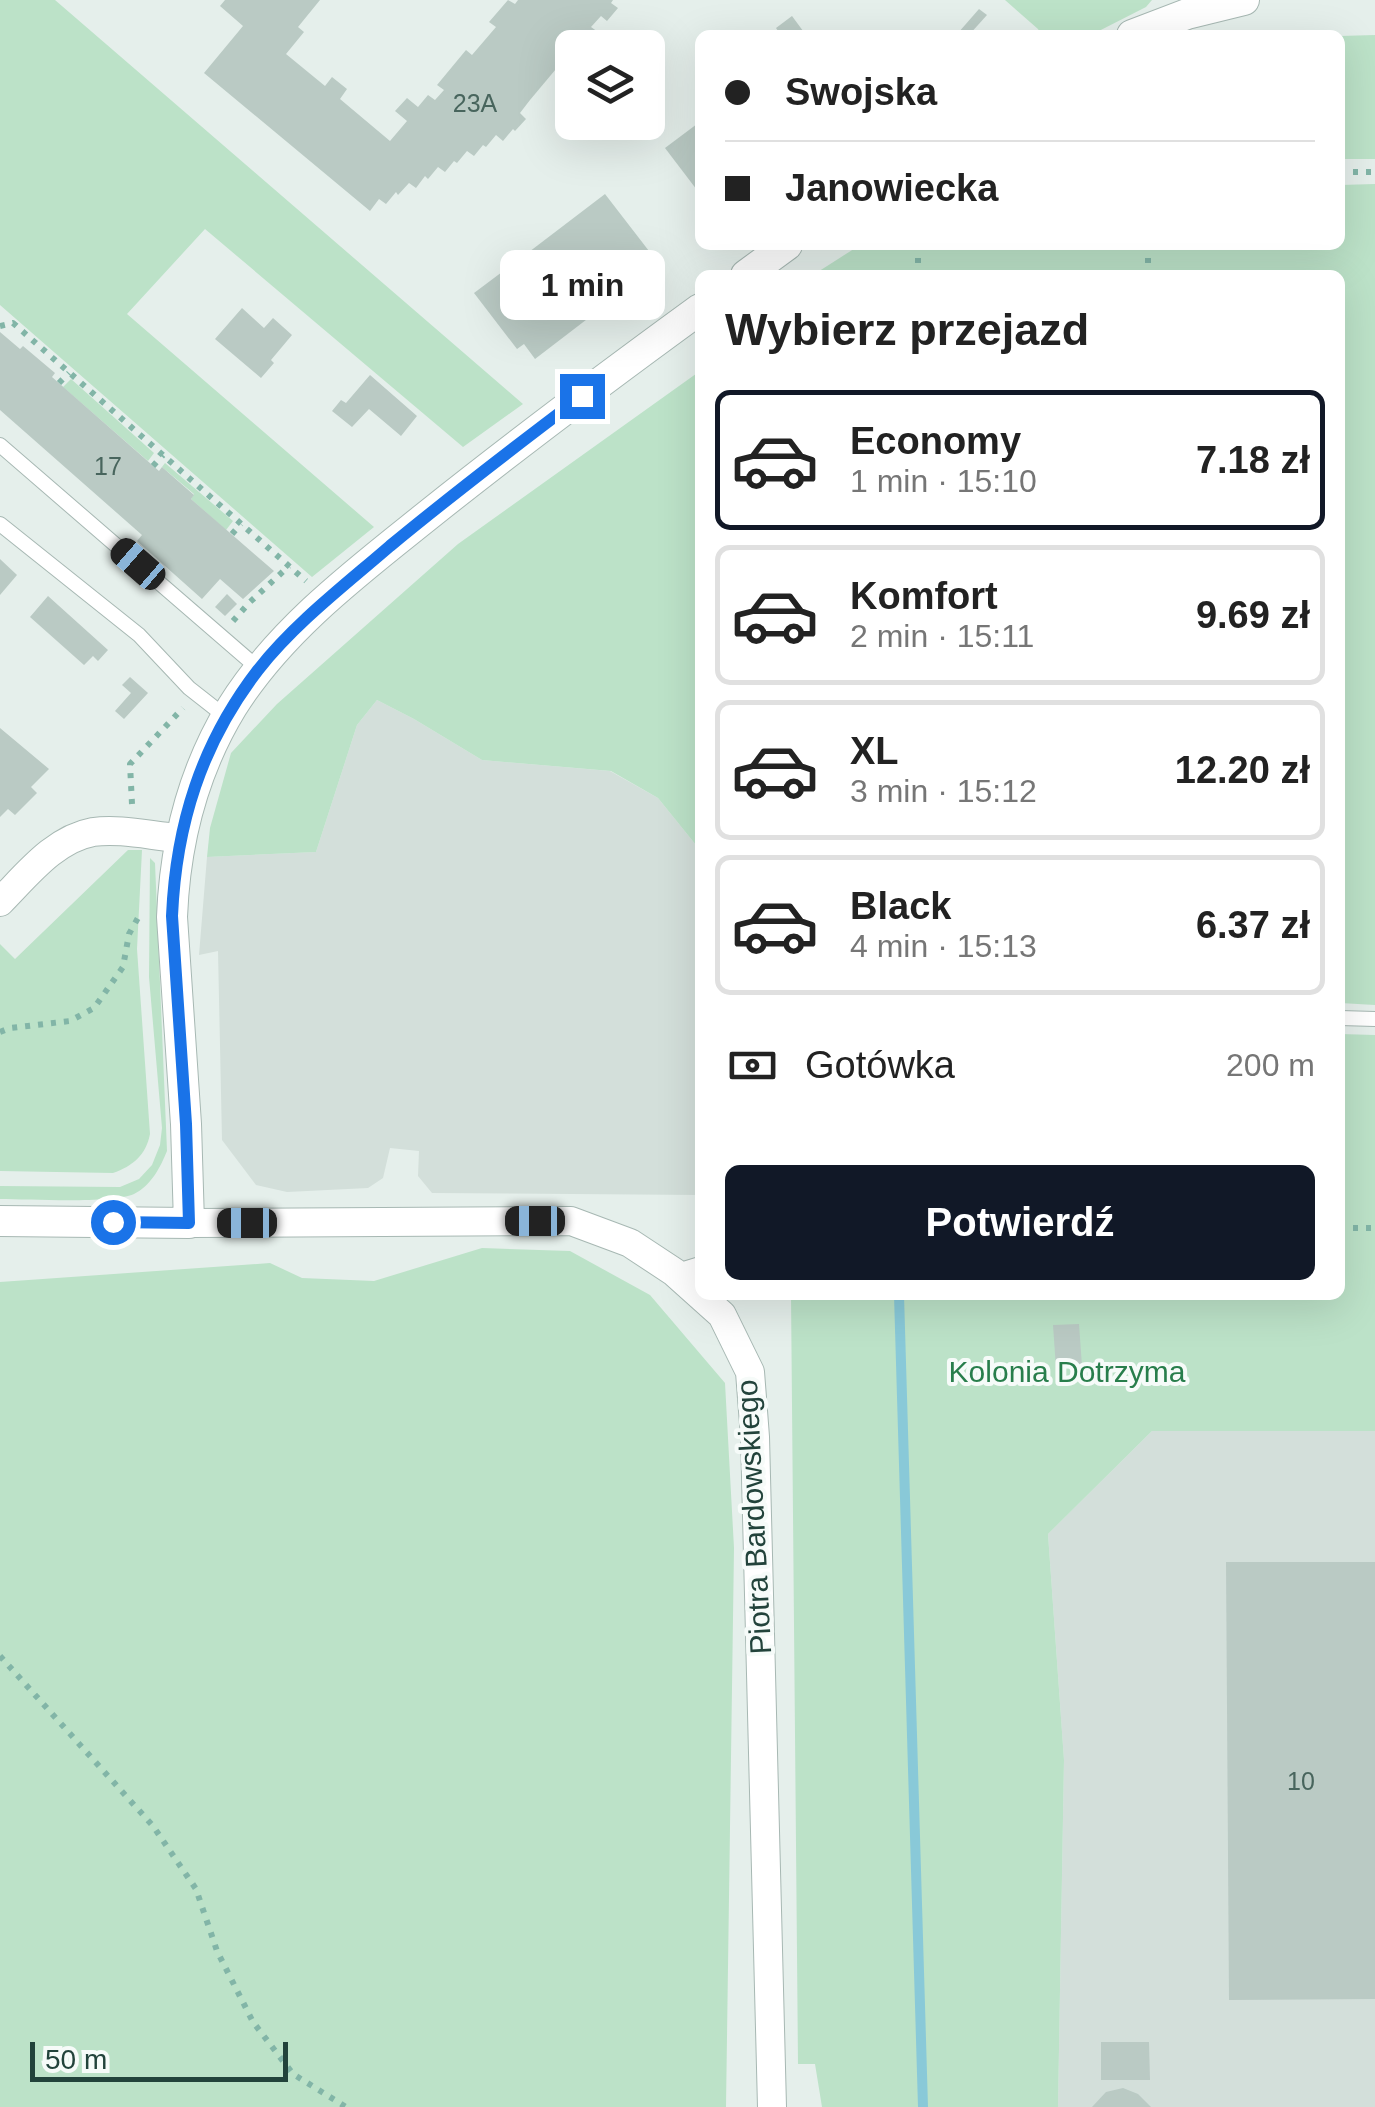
<!DOCTYPE html>
<html lang="pl">
<meta charset="utf-8">
<style>
body{margin:0;font-family:Helvetica,sans-serif;background:#f6f6f6;color:#222;height:100vh;display:flex;flex-direction:column;font-size:38px;white-space:nowrap}
*{box-sizing:border-box;margin:0}
p{font-size:32px;color:#767676}
.icon{flex:none;width:55px;height:55px;fill:none;stroke:currentColor;stroke-width:2;stroke-linecap:round;stroke-linejoin:round}
.map{position:relative;flex:1;overflow:hidden}
.drawer{position:absolute;left:695px;top:270px;width:650px;height:1030px;display:flex;flex-direction:column;background:#fff;border-radius:15px;box-shadow:0 10px 40px #0002}
.drawer>*{flex:none}
.banner{position:absolute;left:695px;top:30px;width:650px;height:220px;border-radius:15px;box-shadow:0 10px 40px #0002;display:grid;align-content:center;height:220px;padding:0 30px;background:#fff}
.fabs{position:absolute;left:555px;top:30px;display:grid;gap:20px}
.fabs a{display:grid;place-items:center;width:110px;height:110px;border-radius:15px;background:#fff;box-shadow:0 10px 40px #0002;font-size:50px}
.scale{position:absolute;left:30px;bottom:25px;width:258px;box-sizing:border-box;padding-left:10px;border:5px solid #22433b;border-top:0;font-size:28px;line-height:35px;white-space:nowrap;color:#22433b;-webkit-text-stroke:8px #f6fbf9;paint-order:stroke}
.end{position:absolute;width:45px;height:45px;margin:-22px;border:12px solid #1a73e8;background:#fff;box-shadow:0 0 0 5px #fff}
.from{border-radius:50%}
.bubble{position:absolute;height:70px;border-radius:15px;background:#fff;box-shadow:0 10px 40px #0002;font-size:32px;font-weight:800;line-height:70px;text-align:center}
.car{position:absolute;width:30px;height:60px;margin:-30px -15px;border-radius:12px;box-shadow:0 0 8px 2px #0007;background:linear-gradient(#222 24%,#8ab4d8 0 40%,#222 0 76%,#8ab4d8 0 86%,#222 0)}
.banner b{display:flex;align-items:center;gap:35px;height:95px;font-size:38px}
.banner b+b{border-top:2px solid #e0e0e0}
.banner i{width:25px;height:25px;background:#222}
ul{padding:0;list-style:none}
li{display:flex;align-items:center;gap:30px;height:140px;margin:0 20px 15px;padding:0 10px;border:5px solid #e0e0e0;border-radius:15px}
li div{flex:1}
li b{display:block;font-size:38px}
li em{font-style:normal;font-weight:800}
li.active{border-color:#111827}
li>.icon{width:90px;height:90px;stroke-width:1.5}
h2{padding:0 30px;font-size:45px;line-height:120px}
.pay{display:flex;align-items:center;gap:25px;height:110px;padding:0 30px;font-size:38px}
.pay p{margin-inline-start:auto}
.action{display:flex;gap:20px;margin-top:auto;padding:20px 30px}
.action a{flex:1;height:115px;border-radius:15px;background:#111827;color:#fff;font-size:40px;font-weight:800;line-height:115px;text-align:center}
.map>svg:first-child{display:block}
</style>
<div class="map">
<svg width="1375" height="2107" viewBox="0 0 1375 2107">
<rect width="100%" height="100%" fill="#e5efeb"/>
<g fill="#d3dfda">
<polygon points="377,700 414,719 482,760 610,771 658,798 700,850 700,1195 432,1193 418,1176 419,1151 390,1148 383,1178 368,1188 287,1192 256,1185 222,1140 218,951 199,955 207,857 316,852 357,725"/>
<polygon points="1152,1431 1375,1431 1375,2107 1058,2107 1064,1760 1048,1534"/>
</g>
<g fill="#bce2c8">
<polygon points="0,0 55,0 523,404 463,447 205,229 127,314 374,527 312,577 0,305"/>
<polygon points="1005,0 1152,0 1146,7 1091,35 1041,35 1038,29"/>
<polygon points="1375,35 1375,159 1340,159 1340,36"/>
<polygon points="1375,184 1375,1005 1340,1003 1340,275 813,275 860,245 1340,245 1340,185"/>
<polygon points="700,371 700,850 658,798 611,771 482,760 414,719 377,700 357,725 316,852 207,857 210,828 231,753 277,704 458,544"/>
<polygon points="71,379 154,453 148,461 63,387"/>
<polygon points="165,463 233,521 226,530 191,499 194,494 162,467"/>
<path d="M128,850H142L137,949L150,1134C146,1155 133,1166 113,1173L0,1171V944L15,959Z"/>
<path d="M150,858L155,863L167,1151C161,1166 151,1186 134,1194C110,1204 30,1199 0,1199V1186L120,1187L139,1179L152,1165L160,1145L162,1128L149,977Z"/>
<polygon points="1340,1034 1375,1035 1375,1431 1152,1431 1048,1534 1064,1760 1058,2107 822,2107 815,2064 798,2064 791,1295 1340,1295"/>
<polygon points="482,1248 570,1251 650,1295 725,1383 734,1548 726,2107 0,2107 0,1282 270,1263 302,1278 374,1281"/>
</g>
<g fill="none" stroke-linecap="round" stroke-linejoin="round">
<polyline stroke="#89c9d8" stroke-width="10" points="899,1295 923,2107"/>
</g>
<g fill="#bacac4">
<polygon points="225,0 320,0 298,27 304,32 286,54 325,86 332,77 347,89 340,99 390,141 407,121 395,111 407,98 418,107 428,95 435,100 444,90 437,85 466,50 472,55 496,27 489,22 508,0 515,4 518,0 613,0 611,3 618,8 607,21 601,16 591,27 598,32 587,45 581,39 572,48 572,62 568,68 561,63 530,100 520,113 526,119 515,131 513,129 503,141 496,135 486,147 483,145 474,156 467,151 457,163 454,161 445,172 438,167 428,179 425,176 416,188 409,183 398,195 396,192 386,204 379,199 370,211 204,73 243,26 220,6"/>
<polygon points="979,9 987,15 969,35 960,35 958,33"/>
<polygon points="792,16 806,35 773,35 778,31 776,28"/>
<polygon points="697,124 700,127 700,194 665,148"/>
<polygon points="605,194 659,264 535,359 524,344 517,349 474,293 514,263 519,270 530,261 525,255"/>
<polygon points="242,308 264,328 273,318 292,335 271,360 274,363 261,378 215,339"/>
<polygon points="0,332 20,349 23,346 55,373 52,377 159,471 162,467 194,495 191,499 274,571 243,599 220,579 202,599 137,541 142,535 0,410"/>
<polygon points="370,375 417,416 401,436 369,409 352,427 332,411 341,400 346,403"/>
<polygon points="0,559 17,575 0,595"/>
<polygon points="227,594 237,604 225,616 215,607"/>
<polygon points="48,596 108,650 98,661 93,656 84,665 30,617"/>
<polygon points="130,677 148,693 124,719 115,711 131,693 122,685"/>
<polygon points="0,728 49,769 31,787 37,793 15,815 8,809 0,817"/>
<polygon points="1079,1324 1082,1366 1056,1368 1053,1325"/>
<polygon points="1226,1562 1375,1562 1375,1999 1229,2000"/>
<polygon points="1101,2042 1149,2042 1150,2080 1101,2080"/>
<polygon points="1123,2088 1138,2094 1151,2107 1092,2107 1106,2092"/>
</g>
<g fill="none" stroke-linecap="round" stroke-linejoin="round">
<defs>
<g id="service">
<polyline points="0,445 259,669"/>
<polyline points="0,524 139,635 189,688 226,717"/>
<polyline points="1340,1018 1375,1019"/>
<polyline points="674,1272 700,1264"/>
</g>
<g id="minor">
<path d="M0,902C26,876 54,839 93,832C120,828 152,836 180,838"/>
<polyline points="189,1223 571,1221 630,1243 674,1272 722,1315 750,1372 755,1437 772,2107"/>
</g>
<g id="tertiary">
<polyline points="1132,35 1187,14 1244,0"/>
<polyline points="746,275 787,245"/>
<path d="M0,1221L189,1223L186,1124L172,917C175,841 193,771 232,707C280,630 357,572 427,516C516,445 608,376 700,309"/>
</g>
</defs>
<use href="#service" stroke="#a7b8b3" stroke-width="16"/>
<use href="#minor" stroke="#a7b8b3" stroke-width="30"/>
<use href="#tertiary" stroke="#a7b8b3" stroke-width="32"/>
<g stroke="#82b5a7" stroke-width="6" stroke-dasharray="5 8" stroke-linecap="butt">
<polyline points="1340,172 1375,172"/>
<polyline points="918,245 918,275"/>
<polyline points="1148,245 1148,275"/>
<polyline points="0,326 13,323 306,581"/>
<polyline points="59,383 69,373"/>
<polyline points="153,466 163,455"/>
<polyline points="232,534 241,524"/>
<polyline points="233,621 250,602 289,566"/>
<polyline points="132,804 130,764 183,708"/>
<polyline points="0,1032 10,1028 70,1021 94,1008 123,967 129,934 139,916"/>
<polyline points="1340,1228 1375,1228"/>
<polyline points="0,1656 153,1826 196,1889 217,1951 253,2022 293,2074 346,2107"/>
</g>
<use href="#service" stroke="#fff" stroke-width="14"/>
<use href="#minor" stroke="#fff" stroke-width="28"/>
<use href="#tertiary" stroke="#fff" stroke-width="30"/>
</g>
<g fill="none" stroke-linecap="round" stroke-linejoin="round">
<path stroke="#1a73e8" stroke-width="12" d="M113,1222L189,1223L186,1124L172,916C176,825 201,744 258,670C295,623 345,585 390,546C453,494 517,445 582,396"/>
</g>
<g text-anchor="middle" stroke-width="8" stroke-linejoin="round" paint-order="stroke">
<g font-size="25" fill="#48655d">
<text x="475" y="112">23A</text>
<text x="108" y="475">17</text>
<text x="1301" y="1790">10</text>
</g>
<g font-size="30" fill="#287e4c" stroke="#f6fbf9">
<text x="1067" y="1382">Kolonia Dotrzyma</text>
</g>
<g font-size="30" fill="#22433b" stroke="#f6fbf9">
<text transform="translate(754 1517) rotate(-93)" y="10">Piotra Bardowskiego</text>
</g>
</g>
</svg>
<div class="fabs">
<a><svg class="icon" aria-label="layers" viewBox="0 0 24 24"><path d="M12 4l9 5-9 5-9-5zM3 14l9 5 9-5"/></svg></a>
</div>
<div class="scale">50 m</div>
<i class="end from" style="left:113px;top:1222px"></i>
<i class="end" style="left:582px;top:396px"></i>
<div class="bubble" style="left:500px;top:250px;width:165px">1 min</div>
<i class="car" style="left:138px;top:564px;rotate:311deg"></i>
<i class="car" style="left:535px;top:1221px;rotate:270deg"></i>
<i class="car" style="left:247px;top:1223px;rotate:270deg"></i>
<div class="banner">
<b><i class="from"></i>Swojska</b>
<b><i></i>Janowiecka</b>
</div>
<section class="drawer">
<h2>Wybierz przejazd</h2>
<ul>
<li class="active"><svg class="icon" aria-label="car" viewBox="0 0 24 24"><path d="M5 17H2v-5l4-1 3-4h7l3 4 3 1v5h-3M9 17h6M6 11h13"/><circle cx="7" cy="17" r="2"/><circle cx="17" cy="17" r="2"/></svg><div><b>Economy</b><p>1 min · 15:10</p></div><em>7.18 zł</em></li>
<li><svg class="icon" aria-label="car" viewBox="0 0 24 24"><path d="M5 17H2v-5l4-1 3-4h7l3 4 3 1v5h-3M9 17h6M6 11h13"/><circle cx="7" cy="17" r="2"/><circle cx="17" cy="17" r="2"/></svg><div><b>Komfort</b><p>2 min · 15:11</p></div><em>9.69 zł</em></li>
<li><svg class="icon" aria-label="car" viewBox="0 0 24 24"><path d="M5 17H2v-5l4-1 3-4h7l3 4 3 1v5h-3M9 17h6M6 11h13"/><circle cx="7" cy="17" r="2"/><circle cx="17" cy="17" r="2"/></svg><div><b>XL</b><p>3 min · 15:12</p></div><em>12.20 zł</em></li>
<li><svg class="icon" aria-label="car" viewBox="0 0 24 24"><path d="M5 17H2v-5l4-1 3-4h7l3 4 3 1v5h-3M9 17h6M6 11h13"/><circle cx="7" cy="17" r="2"/><circle cx="17" cy="17" r="2"/></svg><div><b>Black</b><p>4 min · 15:13</p></div><em>6.37 zł</em></li>
</ul>
<div class="pay"><svg class="icon" aria-label="cash" viewBox="0 0 24 24"><path d="M3 7h18v10H3z"/><circle cx="12" cy="12" r="2"/></svg>Gotówka<p>200 m</p></div>
<div class="action"><a>Potwierdź</a></div>
</section>
</div>
